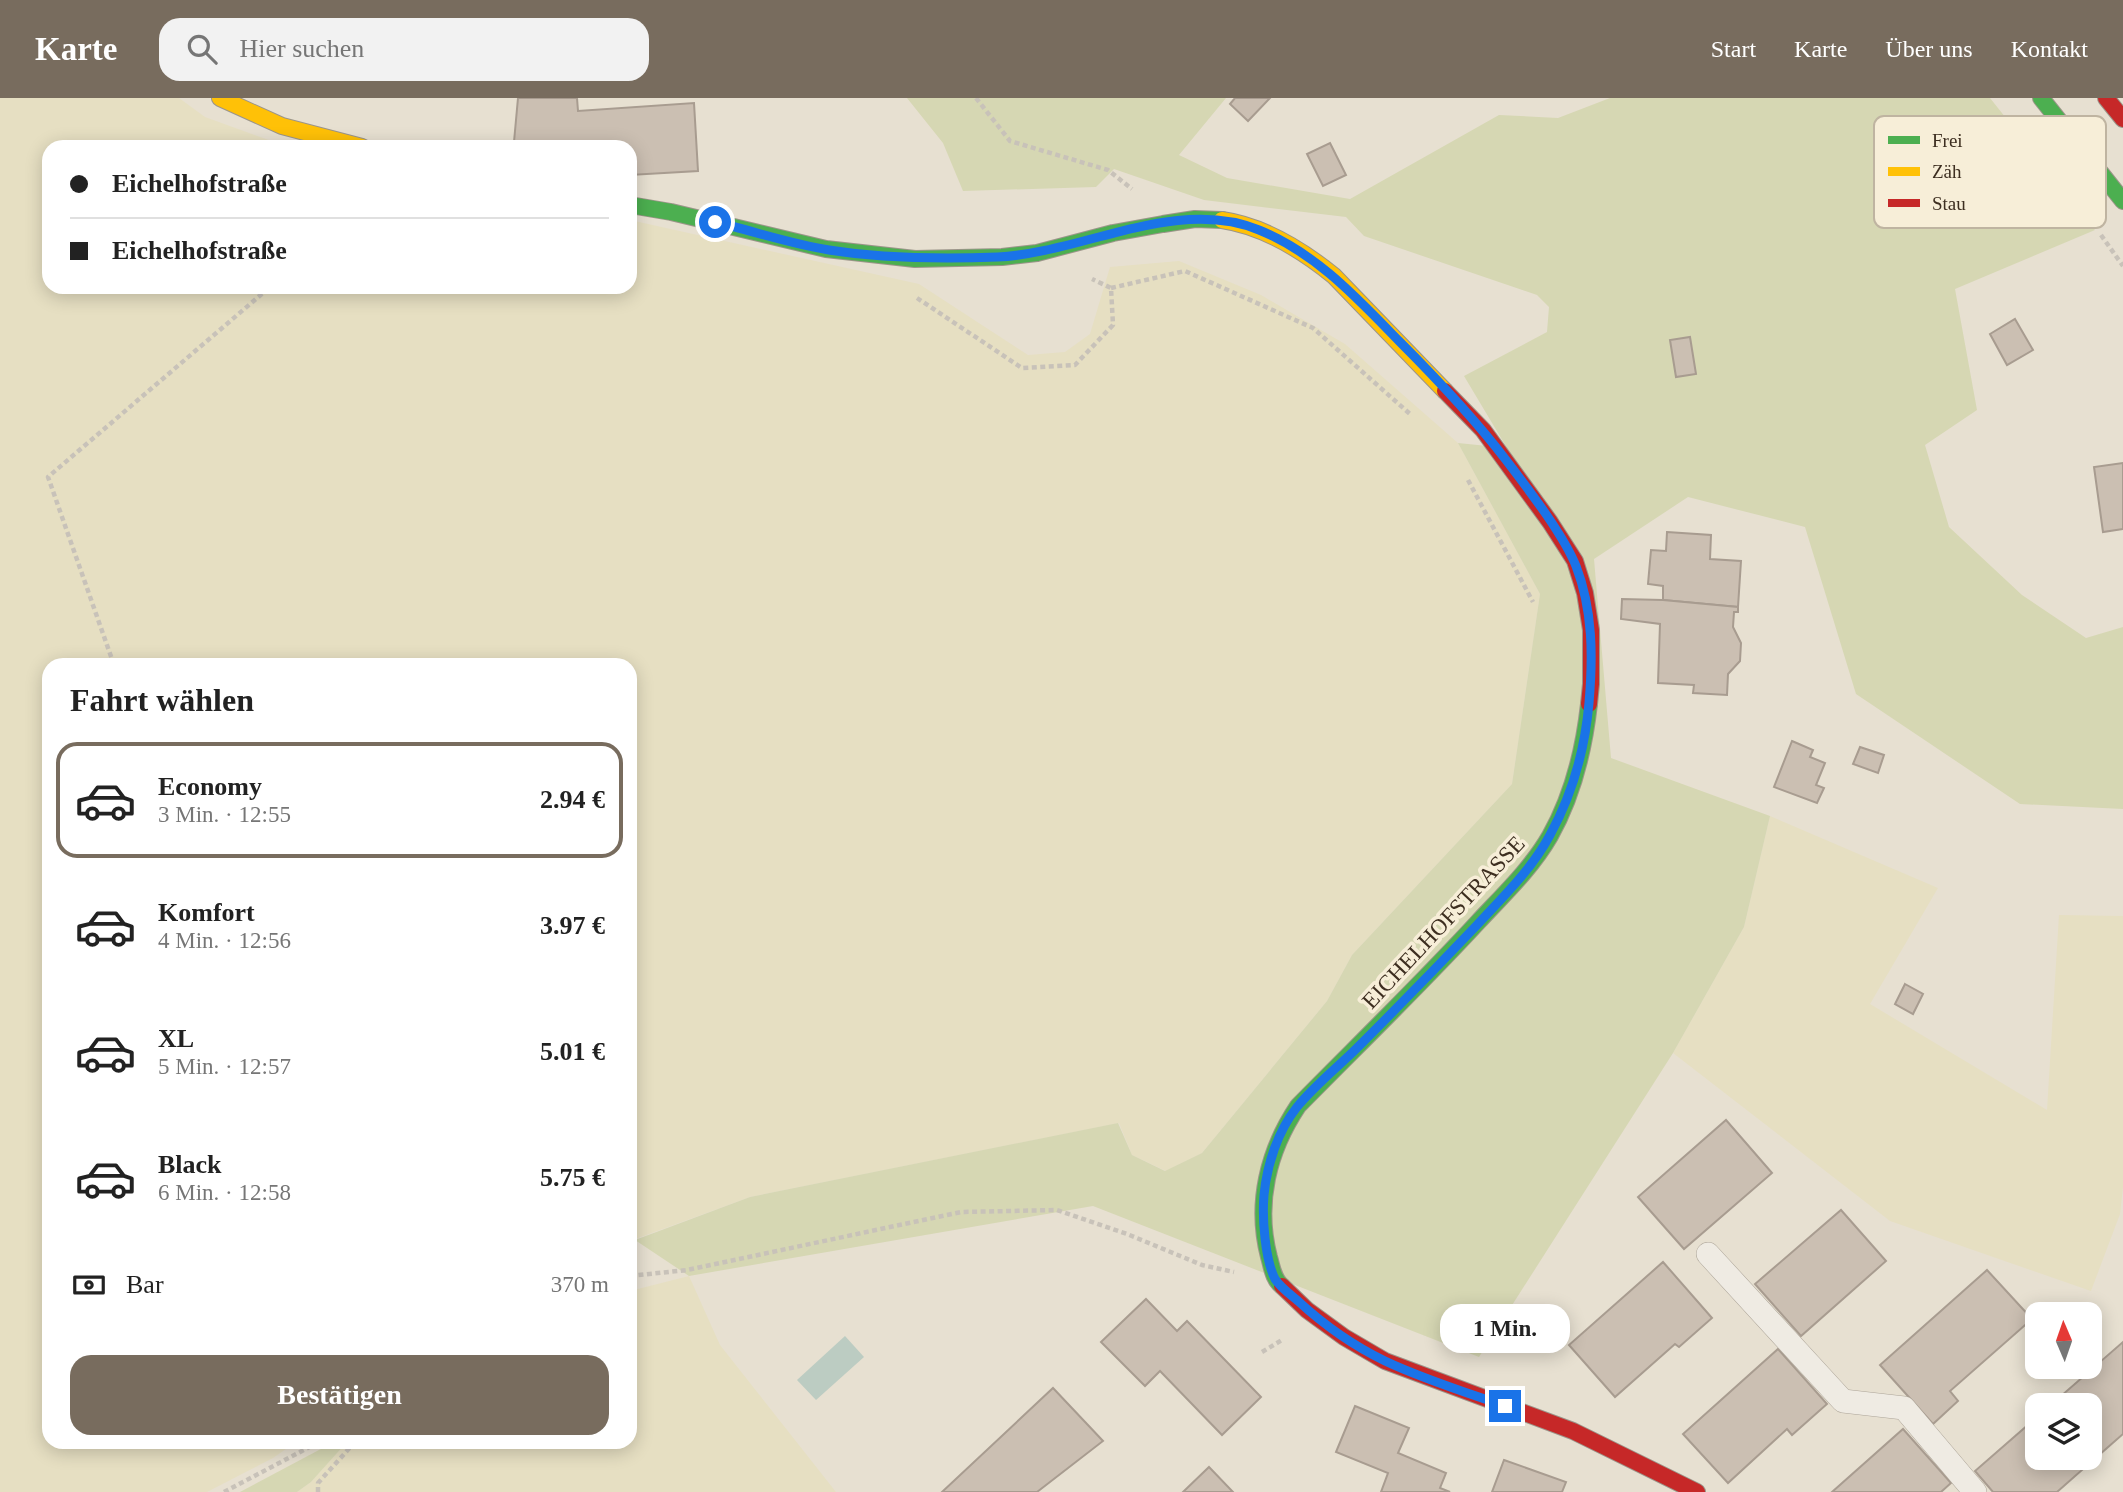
<!DOCTYPE html>
<html lang="de">
<meta charset="utf-8">
<style>
body{margin:0;font-family:Georgia,serif;background:#f2f2f2;color:#222;height:100vh;display:flex;flex-direction:column;font-size:26px;white-space:nowrap}
*{box-sizing:border-box;margin:0}
p{font-size:23px;color:#767676}
.icon{flex:none;width:38px;height:38px;fill:none;stroke:currentColor;stroke-width:2;stroke-linecap:round;stroke-linejoin:round}
.map{position:relative;flex:1;overflow:hidden}
.drawer{position:absolute;left:42px;top:560px;width:595px;height:791px;display:flex;flex-direction:column;background:#fff;border-radius:21px;box-shadow:0 4px 18px #0003}
.drawer>*{flex:none}
.guide{position:absolute;left:42px;top:42px;width:595px;height:154px;border-radius:21px;box-shadow:0 4px 18px #0003;display:grid;align-content:center;height:154px;padding:0 28px;background:#fff}
.needle{width:46px;rotate:358deg}
.tools{position:absolute;left:2025px;top:1204px;display:grid;gap:14px}
.tools a{display:grid;place-items:center;width:77px;height:77px;border-radius:14px;background:#fff;box-shadow:0 4px 18px #0003;font-size:35px}
.end{position:absolute;width:32px;height:32px;margin:-16px;border:9px solid #1a73e8;background:#fff;box-shadow:0 0 0 4px #fff}
.from{border-radius:50%}
.bubble{position:absolute;height:49px;border-radius:21px;background:#fff;box-shadow:0 4px 18px #0003;font-size:23px;font-weight:600;line-height:49px;text-align:center}
.guide b{display:flex;align-items:center;gap:24px;height:66px;font-size:26px}
.guide b+b{border-top:2px solid #e0e0e0}
.guide i{width:18px;height:18px;background:#222}
ul{padding:0;list-style:none}
li{display:flex;align-items:center;gap:21px;height:116px;margin:0 14px 10px;padding:0 14px;border:4px solid transparent;border-radius:21px}
li div{flex:1}
li b{display:block;font-size:26px}
li em{font-style:normal;font-weight:600}
li.on{border-color:#786c5e}
li>.icon{width:63px;height:63px;stroke-width:1.5}
h2{padding:0 28px;font-size:32px;line-height:84px}
.pay{display:flex;align-items:center;gap:18px;height:77px;padding:0 28px;font-size:26px}
.pay p{margin-inline-start:auto}
.action{display:flex;gap:14px;margin-top:auto;padding:14px 28px}
.action a{flex:1;height:80px;border-radius:21px;background:#786c5e;color:#fff;font-size:28px;font-weight:600;line-height:80px;text-align:center}
header{display:flex;align-items:center;gap:42px;box-sizing:border-box;height:98px;padding:0 35px;background:#786c5e;color:#fff}
header strong{font-size:33px}
nav{display:flex;gap:38px;margin-inline-start:auto;font-size:24px}
.search{width:490px;height:63px;background:#f2f2f2;display:flex;align-items:center;gap:18px;box-sizing:border-box;padding:0 24px;border-radius:21px;color:#767676;font-size:26px}
.map>svg:first-child{display:block}
</style>
<header>
<strong>Karte</strong>
<div class="search"><svg class="icon" aria-label="search" viewBox="0 0 24 24"><circle cx="10" cy="10" r="6"/><path d="M15 15l6 6"/></svg>Hier suchen</div>
<nav><a>Start</a><a>Karte</a><a>Über uns</a><a>Kontakt</a></nav>
</header>
<div class="map">
<svg width="2123" height="1394" viewBox="0 0 2123 1394">
<rect width="100%" height="100%" fill="#e7e0d1"/>
<g fill="#e6dfc2">
<polygon points="0,0 179,0 205,19 288,49 49,49 49,189 630,189 630,122 919,186 1028,257 1065,254 1090,236 1110,169 1179,163 1261,197 1345,246 1458,345 1540,496 1512,686 1352,857 1327,903 1202,1055 1166,1073 1132,1057 1119,1025 750,1099 630,1143 630,567 49,567 49,1344 296,1344 273,1360 207,1394 0,1394"/>
<polygon points="1770,718 1938,790 1870,906 2047,1012 2059,817 2123,818 2123,1089 2120,1116 2091,1193 1890,1123 1673,955 1744,829"/>
<polygon points="689,1178 720,1247 836,1394 297,1394 311,1384 347,1344 630,1344 630,1193"/>
</g>
<g fill="#d6d7b3">
<polygon points="907,0 1226,0 1179,57 1227,80 1350,101 1499,17 1558,20 1610,0 1990,0 2095,132 1955,191 1977,312 1925,347 1949,429 2022,497 2086,540 2123,529 2123,711 2020,706 1856,596 1805,429 1688,399 1594,461 1611,660 1770,718 1744,829 1673,955 1479,1259 1093,1108 689,1178 635,1142 750,1099 1118,1025 1132,1057 1165,1073 1202,1055 1327,903 1352,857 1512,686 1540,496 1458,345 1507,350 1464,278 1547,234 1549,209 1537,197 1364,138 1346,119 1204,102 1114,71 1096,89 963,93 943,45"/>
<polygon points="334,1344 347,1344 311,1384 297,1394 240,1394"/>
</g>
<polygon fill="#bcccc2" points="845,1238 864,1259 816,1302 797,1282"/>
<g fill="#cbbfb2" stroke="#a89c90" stroke-width="2">
<polygon points="518,0 577,0 578,13 694,5 698,73 630,77 630,49 549,49 549,43 514,44"/>
<polygon points="1235,0 1270,0 1248,23 1230,6"/>
<polygon points="1330,45 1346,77 1323,88 1307,56"/>
<polygon points="2015,221 2033,252 2007,267 1990,236"/>
<polygon points="1690,239 1696,276 1676,279 1670,242"/>
<polygon points="2123,365 2123,431 2103,434 2094,369"/>
<polygon points="1667,434 1711,437 1710,461 1741,463 1738,509 1663,502 1663,488 1648,486 1651,452 1666,453"/>
<polygon points="1622,501 1663,502 1738,509 1738,514 1734,514 1733,529 1741,545 1740,563 1728,576 1727,597 1693,595 1694,587 1658,585 1660,526 1621,521"/>
<polygon points="1792,643 1813,652 1810,659 1825,665 1816,687 1824,690 1817,705 1774,689"/>
<polygon points="1860,649 1884,657 1878,675 1853,666"/>
<polygon points="1905,886 1923,896 1913,916 1895,906"/>
<polygon points="1726,1022 1772,1075 1684,1151 1638,1099"/>
<polygon points="1841,1112 1886,1163 1801,1238 1755,1186"/>
<polygon points="1663,1164 1712,1220 1679,1249 1675,1246 1615,1299 1569,1247"/>
<polygon points="1987,1172 2032,1221 1950,1293 1958,1303 1933,1326 1880,1267"/>
<polygon points="1146,1201 1177,1233 1187,1223 1261,1299 1222,1337 1160,1273 1145,1288 1101,1244"/>
<polygon points="2123,1244 2123,1336 2099,1357 2090,1346 2090,1307 2055,1307 2053,1305"/>
<polygon points="1778,1251 1827,1306 1792,1337 1787,1331 1728,1385 1683,1336"/>
<polygon points="1053,1290 1103,1343 1037,1394 942,1394"/>
<polygon points="1355,1308 1409,1330 1398,1355 1446,1375 1440,1390 1450,1394 1381,1394 1388,1375 1336,1354"/>
<polygon points="2037,1319 2037,1360 2090,1360 2090,1346 2099,1357 2057,1394 1993,1394 1975,1373"/>
<polygon points="1903,1331 1951,1385 1941,1394 1832,1394"/>
<polygon points="1504,1362 1566,1384 1562,1394 1492,1394"/>
<polygon points="1209,1369 1233,1394 1183,1394"/>
</g>
<g fill="none" stroke-linecap="round" stroke-linejoin="round">
<defs>
<polyline id="lane" points="1708,1156 1843,1303 1904,1310 1975,1394"/>
<g id="fast">
<polyline points="2041,0 2123,103"/>
<polyline points="630,107 671,114 826,151 915,161 1002,159 1037,155 1113,135 1163,126 1195,121 1222,122"/>
<path d="M1282,1188C1273,1181 1272,1169 1269,1159C1255,1106 1268,1053 1298,1008C1358,947 1420,887 1478,824C1503,797 1531,771 1550,738C1572,699 1584,651 1589,606"/>
</g>
<g id="slow">
<polyline points="220,0 282,28 362,49"/>
<path d="M1222,122C1263,128 1302,152 1334,178L1445,293"/>
</g>
<g id="jam">
<polyline points="2106,0 2123,21"/>
<polyline points="1445,293 1483,332 1550,424 1575,463 1585,495 1591,532 1591,586 1589,606"/>
<polyline points="1282,1188 1307,1212 1344,1239 1385,1263 1573,1333 1697,1394"/>
</g>
</defs>
<use href="#lane" stroke="#ada599" stroke-width="24"/>
<use href="#fast" stroke="#9c958a" stroke-width="18"/>
<use href="#slow" stroke="#9c958a" stroke-width="18"/>
<use href="#jam" stroke="#9c958a" stroke-width="18"/>
<g stroke="#c8c2b9" stroke-width="4.5" stroke-dasharray="5 3.5" stroke-linecap="butt">
<polyline points="976,0 1010,43 1108,72 1132,91"/>
<polyline points="2101,137 2123,168"/>
<polyline points="1111,190 1185,173 1313,230 1410,316"/>
<polyline points="917,200 1022,270 1075,267 1113,227 1111,190 1092,181"/>
<polyline points="1468,382 1533,504"/>
<polyline points="114,567 48,379 270,189"/>
<polyline points="630,1178 687,1172 961,1114 1057,1112 1127,1136 1202,1167 1234,1174"/>
<polyline points="1262,1254 1282,1242"/>
<polyline points="224,1394 319,1344"/>
<polyline points="318,1394 318,1385 355,1344"/>
</g>
<use href="#lane" stroke="#efebe3" stroke-width="23"/>
<use href="#fast" stroke="#4caf50" stroke-width="16"/>
<use href="#slow" stroke="#ffc107" stroke-width="16"/>
<use href="#jam" stroke="#c62828" stroke-width="16"/>
</g>
<g fill="none" stroke-linecap="round" stroke-linejoin="round">
<path stroke="#1a73e8" stroke-width="9" d="M715,124C753,133 791,146 829,152C885,161 942,161 998,159C1082,155 1177,98 1259,132C1316,155 1357,200 1399,243C1437,281 1474,320 1506,362C1528,391 1563,436 1576,468C1593,512 1593,559 1589,605C1585,650 1572,697 1550,737C1532,771 1503,799 1477,827C1438,868 1398,909 1358,949C1338,969 1315,987 1297,1009C1278,1033 1267,1066 1264,1097C1262,1120 1265,1161 1275,1181C1280,1189 1291,1197 1298,1203C1323,1226 1354,1248 1385,1263C1423,1281 1465,1294 1505,1308"/>
</g>
<g text-anchor="middle" stroke-width="7" stroke-linejoin="round" paint-order="stroke">
<g font-size="23" fill="#3d2e20" stroke="#f7eed8">
<text transform="translate(1443 824) rotate(-47)" y="8">EICHELHOFSTRASSE</text>
</g>
</g>
<rect x="1874" y="18" width="232" height="112" rx="10" fill="#f7eed8" stroke="#bfb4a1" stroke-width="2"/>
<rect x="1888" y="38" width="32" height="8" fill="#4caf50"/>
<rect x="1888" y="69" width="32" height="9" fill="#ffc107"/>
<rect x="1888" y="101" width="32" height="8" fill="#c62828"/>
<g font-size="19" fill="#3d2e20">
<text x="1932" y="49">Frei</text>
<text x="1932" y="80">Zäh</text>
<text x="1932" y="112">Stau</text>
</g>
</svg>
<div class="tools">
<a><svg class="needle" viewBox="-14 -14 28 28"><path d="M0-13l5 13h-10z" fill="#e53935"/><path d="M0 13l5-13h-10z" fill="#767676"/></svg></a>
<a><svg class="icon" aria-label="layers" viewBox="0 0 24 24"><path d="M12 4l9 5-9 5-9-5zM3 14l9 5 9-5"/></svg></a>
</div>
<i class="end from" style="left:715px;top:124px"></i>
<i class="end" style="left:1505px;top:1308px"></i>
<div class="bubble" style="left:1440px;top:1206px;width:130px">1 Min.</div>
<div class="guide">
<b><i class="from"></i>Eichelhofstraße</b>
<b><i></i>Eichelhofstraße</b>
</div>
<section class="drawer">
<h2>Fahrt wählen</h2>
<ul>
<li class="on"><svg class="icon" aria-label="car" viewBox="0 0 24 24"><path d="M5 17H2v-5l4-1 3-4h7l3 4 3 1v5h-3M9 17h6M6 11h13"/><circle cx="7" cy="17" r="2"/><circle cx="17" cy="17" r="2"/></svg><div><b>Economy</b><p>3 Min. · 12:55</p></div><em>2.94 €</em></li>
<li><svg class="icon" aria-label="car" viewBox="0 0 24 24"><path d="M5 17H2v-5l4-1 3-4h7l3 4 3 1v5h-3M9 17h6M6 11h13"/><circle cx="7" cy="17" r="2"/><circle cx="17" cy="17" r="2"/></svg><div><b>Komfort</b><p>4 Min. · 12:56</p></div><em>3.97 €</em></li>
<li><svg class="icon" aria-label="car" viewBox="0 0 24 24"><path d="M5 17H2v-5l4-1 3-4h7l3 4 3 1v5h-3M9 17h6M6 11h13"/><circle cx="7" cy="17" r="2"/><circle cx="17" cy="17" r="2"/></svg><div><b>XL</b><p>5 Min. · 12:57</p></div><em>5.01 €</em></li>
<li><svg class="icon" aria-label="car" viewBox="0 0 24 24"><path d="M5 17H2v-5l4-1 3-4h7l3 4 3 1v5h-3M9 17h6M6 11h13"/><circle cx="7" cy="17" r="2"/><circle cx="17" cy="17" r="2"/></svg><div><b>Black</b><p>6 Min. · 12:58</p></div><em>5.75 €</em></li>
</ul>
<div class="pay"><svg class="icon" aria-label="cash" viewBox="0 0 24 24"><path d="M3 7h18v10H3z"/><circle cx="12" cy="12" r="2"/></svg>Bar<p>370 m</p></div>
<div class="action"><a>Bestätigen</a></div>
</section>
</div>
